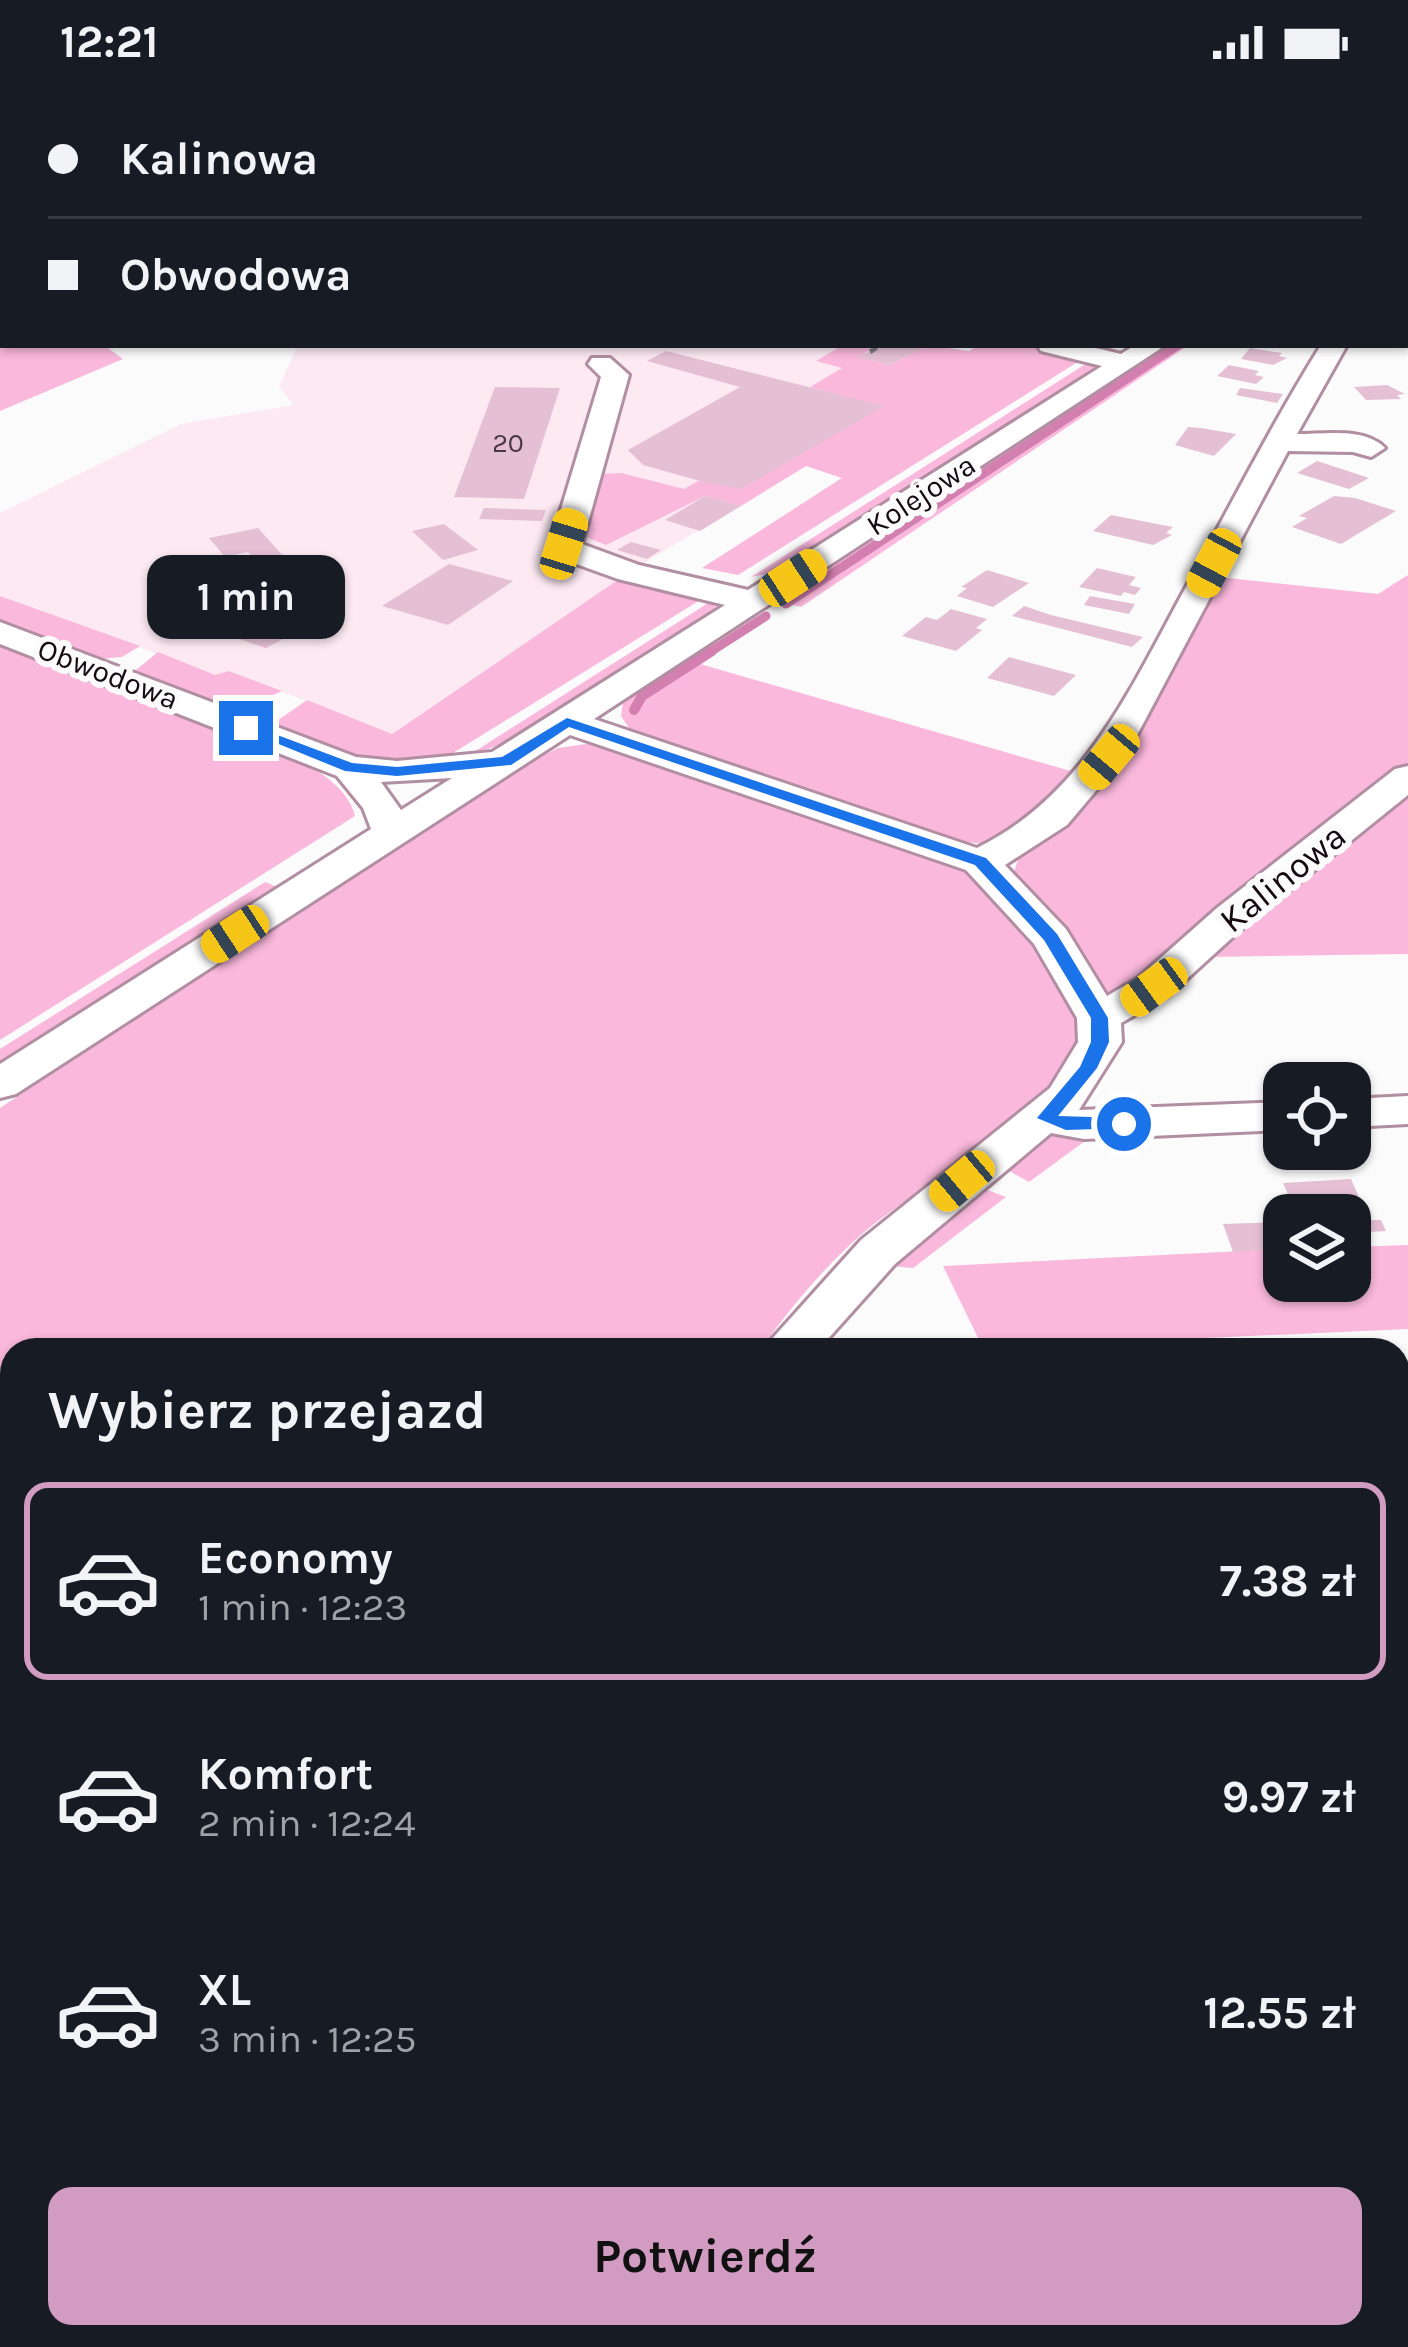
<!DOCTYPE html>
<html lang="pl">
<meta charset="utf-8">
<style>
body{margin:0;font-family:Karla,sans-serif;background:#20242c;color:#f1f3f6;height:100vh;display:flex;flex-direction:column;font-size:45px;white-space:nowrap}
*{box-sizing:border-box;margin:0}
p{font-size:39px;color:#9ea1a6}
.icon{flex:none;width:66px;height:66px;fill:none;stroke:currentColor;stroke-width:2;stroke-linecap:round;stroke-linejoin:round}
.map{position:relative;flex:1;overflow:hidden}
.drawer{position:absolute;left:0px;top:1254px;width:1410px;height:1011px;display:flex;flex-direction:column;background:#171b24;border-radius:36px 36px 0 0;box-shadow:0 3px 9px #0004}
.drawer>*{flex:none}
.banner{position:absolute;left:0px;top:0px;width:1410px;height:264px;box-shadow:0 3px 9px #0004;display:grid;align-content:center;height:264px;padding:0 48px;background:#171b24}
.fabs{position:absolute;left:1263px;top:978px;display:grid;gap:24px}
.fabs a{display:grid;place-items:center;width:108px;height:108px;border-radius:24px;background:#171b24;box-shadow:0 3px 9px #0004;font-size:60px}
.end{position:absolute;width:54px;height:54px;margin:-27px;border:15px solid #1a73e8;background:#fff;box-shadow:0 0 0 6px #fff}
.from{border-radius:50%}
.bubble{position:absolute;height:84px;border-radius:24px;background:#171b24;box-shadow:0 3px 9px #0004;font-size:39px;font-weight:700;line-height:84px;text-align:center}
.car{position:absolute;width:36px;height:72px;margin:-36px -18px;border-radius:15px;box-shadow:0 0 9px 3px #0007;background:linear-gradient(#f5c518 24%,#345 0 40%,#f5c518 0 76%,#345 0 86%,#f5c518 0)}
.banner b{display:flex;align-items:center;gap:42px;height:114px;font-size:45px}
.banner b+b{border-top:3px solid #363941}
.banner i{width:30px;height:30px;background:#f1f3f6}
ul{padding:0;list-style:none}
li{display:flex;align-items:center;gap:36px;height:198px;margin:0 24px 18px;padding:0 24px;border:6px solid transparent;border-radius:24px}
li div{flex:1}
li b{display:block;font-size:45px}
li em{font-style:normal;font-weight:700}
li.on{border-color:#d29bc1}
li>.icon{width:108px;height:108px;stroke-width:1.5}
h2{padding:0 48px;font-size:54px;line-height:144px}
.button{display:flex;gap:24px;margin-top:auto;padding:24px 48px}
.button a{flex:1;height:138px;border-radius:24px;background:#d29bc1;color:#111;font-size:48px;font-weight:700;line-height:138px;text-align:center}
.status{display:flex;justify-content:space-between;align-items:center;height:84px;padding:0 60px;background:#171b24;direction:ltr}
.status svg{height:33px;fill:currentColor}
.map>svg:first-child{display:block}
</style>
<div class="status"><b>12:21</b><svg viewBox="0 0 49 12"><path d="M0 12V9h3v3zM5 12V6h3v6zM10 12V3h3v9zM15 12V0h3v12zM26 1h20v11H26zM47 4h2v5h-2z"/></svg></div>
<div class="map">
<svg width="1408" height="2263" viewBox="0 0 1408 2263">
<rect width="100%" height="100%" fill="#fbfbfb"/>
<g fill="#fce9f2">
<polygon points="19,0 603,0 12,3"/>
<polygon points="713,0 1408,0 1408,30 1407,3 705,3"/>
<polygon points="298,261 843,261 819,277 844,283 834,290 922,313 629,488 391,650 229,587 215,591 0,512 0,429 181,340 293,321 279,302"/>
<polygon points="12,1398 12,2253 108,2253 102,2263 0,2263 0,1407"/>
</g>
<g fill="#fab8dc">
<polygon points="0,185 3,261 104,261 123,275 0,327"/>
<path d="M843,261H878L859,273L889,281L929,261L969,267C999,248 1051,266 1084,274L738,491L702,484L842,394L806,382L741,422L705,412L606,461L586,453L599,390L621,389L684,405L698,397L721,399L882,323L810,303L842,284L816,277Z"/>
<polygon points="1173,261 1189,261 801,523 775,517"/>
<polygon points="1092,276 1095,285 776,488 751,493"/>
<polygon points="1408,491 1408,683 1136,909 1111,913 1012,794 1018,776 1085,718 1219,493 1378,510"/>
<polygon points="622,493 705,513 440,677 387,679 357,672 289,649 274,639 307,616 392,650"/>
<polygon points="0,512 140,562 122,573 100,575 0,537"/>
<polygon points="713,516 716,525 506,659 469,671"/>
<path d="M0,558L302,678C324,690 349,707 355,732L0,956Z"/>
<polygon points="158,568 215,591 229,587 282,607 241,626 229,624 137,591 136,586"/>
<path d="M683,575L1074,688C1058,709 1020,748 994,757C978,763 954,755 938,750L631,647L621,632L623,618Z"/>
<path d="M593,659L944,773C959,783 977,792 990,803C1022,831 1085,915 1080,959C1074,1016 908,1109 863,1149C824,1183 790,1224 760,1266H12V1398L0,1407V1024L522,682L558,664Z"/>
<polygon points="1408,701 1408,870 1205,873"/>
<polygon points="265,798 280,804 0,981 0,965"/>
<polygon points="1100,1046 1029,1098 1011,1088 1009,1081 1053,1047"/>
<polygon points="982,1104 1006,1113 913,1184 890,1182"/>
<polygon points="1408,1161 1408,1245 983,1264 943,1182 1284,1165 1284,1197 1350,1197 1350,1163"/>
<polygon points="1398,1807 1408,1835 1408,2263 1225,2263 1223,2253 1398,2253"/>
</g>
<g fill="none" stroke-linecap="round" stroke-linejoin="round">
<g stroke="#d37faf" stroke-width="9">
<polyline points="786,520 1178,261"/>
<polyline points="707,570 766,532"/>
</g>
<polyline stroke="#d37faf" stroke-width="10" points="634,626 642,612 712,567"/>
</g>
<g fill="#e5c0d4">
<polygon points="885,261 929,261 889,281 857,273"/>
<polygon points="1250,264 1282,269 1279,272 1287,274 1273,281 1241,275"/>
<polygon points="666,267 761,291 884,322 741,405 707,399 643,381 628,366 740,303 647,277"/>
<polygon points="1229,281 1259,287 1255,291 1264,293 1256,300 1217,292"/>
<polygon points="1387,301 1405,310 1397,311 1401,315 1366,316 1354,303"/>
<polygon points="495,303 560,304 524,415 454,413"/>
<polygon points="1240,304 1283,310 1277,319 1236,311"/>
<polygon points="1188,343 1201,344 1236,350 1214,372 1175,361"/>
<polygon points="1317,377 1369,394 1349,405 1297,389"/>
<polygon points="705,412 741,422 700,447 665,436"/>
<polygon points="1334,412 1355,414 1396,427 1341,460 1292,443 1307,434 1299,432"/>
<polygon points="484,424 546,426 542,437 479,435"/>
<polygon points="1111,431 1173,443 1166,449 1172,451 1153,461 1093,447"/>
<polygon points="444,440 478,466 443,476 412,447"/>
<polygon points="258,444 305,496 278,503 248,468 225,473 209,454"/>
<polygon points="631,458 661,466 647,475 617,466"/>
<polygon points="449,480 513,497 448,541 382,522"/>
<polygon points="1097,484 1136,493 1129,501 1141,504 1135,511 1124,508 1121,512 1079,503"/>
<polygon points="987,486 1029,499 993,523 957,512 967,504 961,503"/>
<polygon points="1090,512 1135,520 1129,530 1084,521"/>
<polygon points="1024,522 1051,531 1143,553 1132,563 1012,532"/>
<polygon points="951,525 987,535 976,544 982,546 956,567 902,552 926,533 937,536"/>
<polygon points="263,536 296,548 266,564 233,553"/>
<polygon points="1009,573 1076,591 1054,612 987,594"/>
<polygon points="1351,1095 1369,1136 1381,1136 1386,1147 1350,1149 1350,1131 1297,1131 1283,1099"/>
<polygon points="1282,1138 1284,1165 1233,1168 1223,1140"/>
<polygon points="12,1514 12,1750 0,1760 0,1522"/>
<polygon points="1408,1529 1408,1591 1398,1592 1398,1530"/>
<polygon points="1398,1631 1408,1631 1408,1688 1398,1689"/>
</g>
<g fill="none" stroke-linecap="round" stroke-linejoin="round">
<defs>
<g id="minor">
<polygon points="0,0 23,0 24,2 3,6"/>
<polygon points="1168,0 1192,0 1166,3"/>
<rect x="0" y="55" width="3" height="13"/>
<polygon points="1408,89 1408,103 1407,104 1407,90"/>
<polygon points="1408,156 1408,171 1407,171 1407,156"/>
<path d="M1037,261H1083L1121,270L1135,261H1166L594,635L977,764C1085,711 1131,603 1186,503C1230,422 1272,340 1321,261H1347L1297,350C1325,350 1365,343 1385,364L1371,373L1353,368L1288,367L1127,670L1067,741L1005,781L1066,845L1107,912L1138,894L1217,824L1395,685L1408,682V711L1245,842L1168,912L1121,939L1122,958L1079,1026L1284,1018V1046L1084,1055L1051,1049L895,1180L818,1266H762L861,1156L1050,1004L1078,958L1077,934L1034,860L966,786L570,651L16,1010L0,1014V980L371,745L363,724L337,692L0,560V538L356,673L397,677L492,668L725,521L618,495L554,472L549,465L601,293L588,280L592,274H610L629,291L582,460L639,481L748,506L1102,282L1041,267ZM452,694L401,726L381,698Z"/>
<polygon points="1408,1012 1408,1040 1350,1043 1350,1015"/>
<polygon points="196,2253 274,2253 270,2263 192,2263"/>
</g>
</defs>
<use href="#minor" stroke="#b18ea1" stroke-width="6"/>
<g stroke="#7f797d" stroke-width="4.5" stroke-dasharray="8 3" stroke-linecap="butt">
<polyline points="946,261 959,261"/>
<polyline points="870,268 881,261"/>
</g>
<use href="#minor" fill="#fff" fill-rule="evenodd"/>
</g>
<polygon fill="#1a73e8" points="567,634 986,774 1057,850 1108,934 1109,958 1097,984 1058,1032 1124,1034 1133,1040 1130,1044 1066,1046 1037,1034 1080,983 1091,958 1091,934 1044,856 975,781 569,643 511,681 397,692 345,687 239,644 251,641 352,679 397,683 502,673"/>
<g text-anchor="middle" stroke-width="12" stroke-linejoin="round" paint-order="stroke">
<g font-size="27" fill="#4a3842">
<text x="508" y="368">20</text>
</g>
<g font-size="30" fill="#160a11" stroke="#fbfbfb">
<text transform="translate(921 411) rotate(-33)" y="10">Kolejowa</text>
<text transform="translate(108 590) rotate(21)" y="10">Obwodowa</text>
</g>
<g font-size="36" fill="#160a11" stroke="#fbfbfb">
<text transform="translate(1282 793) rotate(-39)" y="13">Kalinowa</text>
</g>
</g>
</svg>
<div class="fabs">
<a><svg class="icon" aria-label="locate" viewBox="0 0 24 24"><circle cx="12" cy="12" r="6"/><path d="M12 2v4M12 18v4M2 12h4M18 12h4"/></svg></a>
<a><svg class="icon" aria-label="layers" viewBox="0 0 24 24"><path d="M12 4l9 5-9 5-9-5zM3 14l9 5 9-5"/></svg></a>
</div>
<i class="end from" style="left:1124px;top:1040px"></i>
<i class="end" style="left:246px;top:644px"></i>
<div class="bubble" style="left:147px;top:471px;width:198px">1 min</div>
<i class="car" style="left:564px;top:460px;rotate:17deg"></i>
<i class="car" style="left:1214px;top:479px;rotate:208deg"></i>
<i class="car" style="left:793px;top:494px;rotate:57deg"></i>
<i class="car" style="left:1109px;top:673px;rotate:220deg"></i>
<i class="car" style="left:235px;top:850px;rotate:237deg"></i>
<i class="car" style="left:1154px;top:903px;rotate:234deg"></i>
<i class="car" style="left:962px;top:1097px;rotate:230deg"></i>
<div class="banner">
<b><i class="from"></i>Kalinowa</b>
<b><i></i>Obwodowa</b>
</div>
<section class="drawer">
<h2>Wybierz przejazd</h2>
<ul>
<li class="on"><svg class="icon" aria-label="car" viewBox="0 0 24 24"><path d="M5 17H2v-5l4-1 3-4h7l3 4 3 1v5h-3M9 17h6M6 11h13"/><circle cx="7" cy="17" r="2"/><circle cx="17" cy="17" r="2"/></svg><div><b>Economy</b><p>1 min · 12:23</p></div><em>7.38 zł</em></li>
<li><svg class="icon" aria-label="car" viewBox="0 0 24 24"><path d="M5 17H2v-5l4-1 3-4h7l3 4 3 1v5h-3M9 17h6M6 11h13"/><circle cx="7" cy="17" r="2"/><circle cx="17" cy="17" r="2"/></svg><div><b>Komfort</b><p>2 min · 12:24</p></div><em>9.97 zł</em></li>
<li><svg class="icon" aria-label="car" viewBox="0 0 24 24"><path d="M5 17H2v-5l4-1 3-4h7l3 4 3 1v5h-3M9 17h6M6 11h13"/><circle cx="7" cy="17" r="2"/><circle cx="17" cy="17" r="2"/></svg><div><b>XL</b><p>3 min · 12:25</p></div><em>12.55 zł</em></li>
</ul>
<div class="button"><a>Potwierdź</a></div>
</section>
</div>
